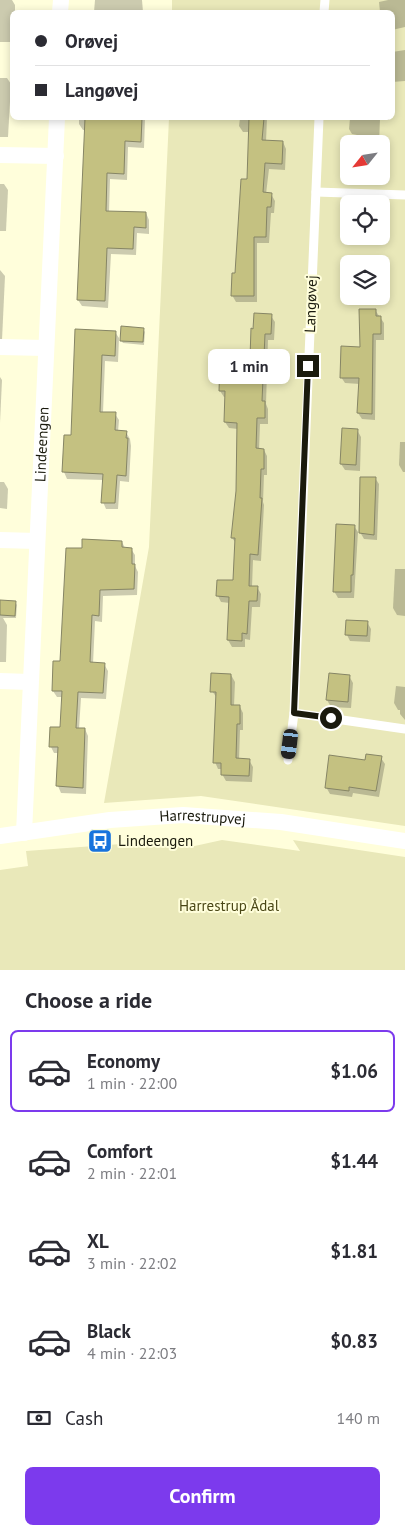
<!DOCTYPE html>
<meta charset="utf-8">
<style>
body{margin:0;font-family:"PT Sans",sans-serif;background:#f7f7f7;color:#2b2b33;height:100vh;display:flex;flex-direction:column;font-size:19px;white-space:nowrap}
*{box-sizing:border-box;margin:0}
p{font-size:16px;color:#7c7c81}
.icon{flex:none;width:28px;height:28px;fill:none;stroke:currentColor;stroke-width:2;stroke-linecap:round;stroke-linejoin:round}
.map{position:relative;height:970px;overflow:hidden}
.sheet{display:flex;flex-direction:column;background:#fff;flex:1}
.sheet>*{flex:none}
.banner{position:absolute;left:10px;top:10px;width:385px;height:110px;border-radius:8px;box-shadow:0 2px 8px #0003;display:grid;align-content:center;height:110px;padding:0 25px;background:#fff}
.needle{width:32px;rotate:240deg}
.fabs{position:absolute;left:340px;top:135px;display:grid;gap:10px}
.fabs a{display:grid;place-items:center;width:50px;height:50px;border-radius:8px;background:#fff;box-shadow:0 2px 8px #0003;font-size:25px}
.end{position:absolute;width:22px;height:22px;margin:-11px;border:6px solid #1a1a0d;background:#fff;box-shadow:0 0 0 2px #fff}
.from{border-radius:50%}
.bubble{position:absolute;height:35px;border-radius:8px;background:#fff;box-shadow:0 2px 8px #0003;font-size:16px;font-weight:700;line-height:35px;text-align:center}
.car{position:absolute;width:15px;height:30px;margin:-15px -8px;border-radius:6px;box-shadow:0 0 4px 1px #0007;background:linear-gradient(#222 24%,#8ab4d8 0 40%,#222 0 76%,#8ab4d8 0 86%,#222 0)}
.banner b{display:flex;align-items:center;gap:18px;height:48px;font-size:19px}
.banner b+b{border-top:1px solid #e1e1e2}
.banner i{width:12px;height:12px;background:#2b2b33}
ul{padding:0;list-style:none}
li{display:flex;align-items:center;gap:15px;height:82px;margin:0 10px 8px;padding:0 15px;border:2px solid transparent;border-radius:8px}
li div{flex:1}
li b{display:block;font-size:19px}
li em{font-style:normal;font-weight:700}
li.selected{border-color:#7c3aed}
li>.icon{width:45px;height:45px;stroke-width:1.5}
h2{padding:0 25px;font-size:22px;line-height:60px}
.pay{display:flex;align-items:center;gap:12px;height:55px;padding:0 25px;font-size:19px}
.pay p{margin-inline-start:auto}
.cta{display:flex;gap:10px;margin-top:auto;padding:10px 25px}
.cta a{flex:1;height:58px;border-radius:8px;background:#7c3aed;color:#fff;font-size:20px;font-weight:700;line-height:58px;text-align:center}
.map>svg:first-child{display:block}
</style>
<div class="map">
<svg width="405" height="970" viewBox="0 0 405 970">
<rect width="100%" height="100%" fill="#fffedb"/>
<g fill="#e9e8b9" fill-rule="evenodd">
<path d="M172,0H405V826L201,796L104,803L149,547L169,118H392V12H172ZM349,144H381V176H349ZM349,204H381V236H349ZM349,264H381V296H349Z"/>
<polygon points="190,839 190,847 222,840 300,851 293,840 405,857 405,970 0,970 0,870 28,866 26,851"/>
</g>
<g fill="#0003">
<polygon points="0,0 12,0 15,5 15,12 12,12 12,18 11,42 0,42"/>
<polygon points="95,0 142,0 143,12 94,12"/>
<polygon points="388,0 405,0 405,27 392,30 392,12 380,12 379,2"/>
<polygon points="405,50 405,81 392,82 392,52"/>
<polygon points="0,78 7,78 11,84 8,137 0,137"/>
<polygon points="79,118 144,118 145,119 144,148 128,147 127,180 110,179 109,212 146,213 149,220 149,234 137,233 136,255 111,254 108,308 82,306 78,300 85,130 83,130 79,124"/>
<polygon points="240,118 267,118 266,142 283,142 286,149 285,170 269,169 266,194 271,194 275,201 274,213 271,213 269,243 257,243 257,302 236,302 232,295 248,181 250,132 243,132 239,126"/>
<polygon points="350,118 389,118 389,120 380,119 379,144 357,144 357,135 352,134 349,129"/>
<polygon points="0,184 4,184 8,190 6,231 0,231"/>
<polygon points="348,266 349,266 349,295 347,292"/>
<polygon points="0,270 5,276 2,340 0,340"/>
<polygon points="350,296 369,296 369,299 351,299"/>
<polygon points="375,310 384,323 384,340 376,340 375,420 362,419 358,413 360,384 345,383 341,377 361,348"/>
<polygon points="271,316 275,322 274,340 268,340 266,404 268,409 268,424 260,424 259,450 264,450 267,456 267,475 264,475 263,502 264,505 261,561 253,560 252,587 257,587 261,594 260,607 252,607 250,640 245,639 245,647 232,647 228,640 230,603 221,602 218,596 234,582 236,543 232,538 237,491 238,429 229,428 225,422 226,397 224,397 220,391 251,359"/>
<polygon points="143,329 145,332 144,345 123,343 121,340"/>
<polygon points="76,330 115,332 119,338 118,362 105,361 103,413 115,414 119,420 118,432 126,432 130,439 131,446 129,482 120,481 118,509 106,509 103,502 104,480 67,479 64,472 65,436 72,436"/>
<polygon points="0,377 2,380 0,423"/>
<polygon points="357,430 361,437 360,471 345,470 341,464"/>
<polygon points="400,442 405,442 405,472 403,472 399,465"/>
<polygon points="375,478 379,484 377,540 364,539 360,532"/>
<polygon points="0,482 4,482 8,489 7,509 0,508"/>
<polygon points="354,526 358,532 354,598 338,598 334,591"/>
<polygon points="122,542 125,548 131,549 135,555 135,566 138,572 137,595 103,596 102,622 95,621 93,664 104,664 108,671 106,699 81,698 79,729 85,729 88,736 86,794 61,793 58,786 59,753 54,753 51,747 62,728 63,697 57,697 53,691 61,662 83,549"/>
<polygon points="395,569 405,569 405,616 397,615 393,608"/>
<polygon points="0,601 15,602 17,605 16,618 3,618 7,625 6,662 0,662"/>
<polygon points="367,622 371,629 370,642 350,641 347,635"/>
<polygon points="231,675 235,682 234,706 240,707 243,713 243,730 240,730 239,760 249,760 253,767 252,782 226,781 222,774 222,769 218,769 215,762 217,698 212,691"/>
<polygon points="349,676 353,683 351,708 331,707 327,700"/>
<polygon points="396,686 405,687 405,720 400,714 400,710 398,710 394,703"/>
<polygon points="381,758 385,764 379,797 353,793 352,797 330,794 326,787 366,761"/>
</g>
<g fill="#c4c181" stroke="#868565">
<polygon points="85,118 142,118 141,142 125,141 124,174 107,173 106,211 146,212 146,228 134,227 133,249 107,248 105,301 77,300"/>
<polygon points="249,118 264,118 262,140 283,141 282,164 265,163 263,192 272,193 271,207 267,207 266,237 254,237 254,296 231,296 232,273 235,273 241,179 247,179"/>
<polygon points="359,309 376,309 376,316 381,316 381,334 373,334 372,414 357,413 359,378 340,378 341,346 360,347"/>
<polygon points="254,313 272,314 271,334 265,334 262,401 265,401 265,418 257,418 256,448 264,449 264,469 261,469 260,498 262,498 258,555 250,554 249,586 258,586 257,601 249,601 247,634 242,633 242,641 227,640 229,597 216,596 217,580 233,580 235,538 231,538 236,491 237,423 224,422 225,391 219,391 220,359 250,358 251,328 253,329"/>
<polygon points="121,326 144,328 143,342 120,341"/>
<polygon points="75,329 116,331 115,356 102,355 100,412 116,412 115,430 127,431 126,438 128,438 126,476 117,475 115,503 101,503 103,474 62,472 64,435 71,435"/>
<polygon points="342,428 358,429 356,465 340,464"/>
<polygon points="360,477 376,477 374,535 359,533"/>
<polygon points="336,524 355,525 353,575 351,575 351,592 333,592"/>
<polygon points="82,539 122,541 122,547 132,548 132,564 135,564 134,589 100,590 99,616 92,615 90,662 105,663 103,693 78,692 76,728 85,728 83,788 56,786 58,747 49,747 50,727 60,727 62,691 52,691 53,661 60,661 66,548 82,548"/>
<polygon points="0,600 16,601 15,616 0,615"/>
<polygon points="346,620 368,621 367,636 345,635"/>
<polygon points="211,673 231,674 231,705 240,705 240,724 237,724 236,758 250,759 249,776 221,775 221,763 213,763 216,692 210,692"/>
<polygon points="329,673 350,675 348,702 326,700"/>
<polygon points="366,754 382,756 376,791 349,787 349,791 325,788 329,755 365,760"/>
</g>
<g fill="none" stroke-linecap="round" stroke-linejoin="round">
<g stroke="#fff" stroke-width="9">
<polyline points="324,12 325,0"/>
<polyline points="316,192 405,195"/>
<polyline points="294,713 405,729"/>
<polyline points="288,760 294,713 319,118"/>
</g>
<g stroke="#fff" stroke-width="16">
<polyline points="60,12 61,0"/>
<polyline points="0,155 56,156"/>
<polyline points="0,347 46,348"/>
<polyline points="0,540 37,541"/>
<polyline points="0,681 30,682"/>
<path id="s1" d="M24,833L57,118"/>
<path id="s2" d="M0,836L110,820L183,815L281,822L405,841"/>
</g>
</g>
<g fill="none" stroke-linecap="round" stroke-linejoin="round">
<polyline stroke="#1a1a0d" stroke-width="6" points="308,366 294,713 331,718"/>
</g>
<defs>
<symbol id="bus-square" viewBox="-11 -11 22 22"><rect x="-9" y="-9" width="18" height="18" rx="4" fill="#1873dd" stroke="#fffedb"/><path d="M-5-6H5V4H4V6H2V4H-2V6H-4V4H-5ZM-3.5-4V0h7V-4ZM-3.5 1.2v1.5H-2V1.2ZM2 1.2v1.5H3.5V1.2Z" fill="#fff"/></symbol>
</defs>
<g fill-rule="evenodd">
<use href="#bus-square" x="86" y="827" width="28" height="28"/>
</g>
<g text-anchor="middle" stroke-width="4" stroke-linejoin="round" paint-order="stroke">
<g font-size="15" fill="#1a1a0d" stroke="#fffedb">
<text transform="translate(311 304) rotate(-88)" y="5">Langøvej</text>
<text dy="5" stroke="none"><textPath href="#s1" startOffset="389">Lindeengen</textPath></text>
<text dy="5" stroke="none"><textPath href="#s2" startOffset="204">Harrestrupvej</textPath></text>
</g>
<g font-size="15" fill="#1a1a0d" stroke="#fffedb" text-anchor="start">
<text x="118" y="846">Lindeengen</text>
</g>
<g font-size="15" fill="#4a4716" stroke="#fffedb">
<text x="229" y="911">Harrestrup Ådal</text>
</g>
</g>
</svg>
<div class="fabs">
<a><svg class="needle" viewBox="-14 -14 28 28"><path d="M0-13l5 13h-10z" fill="#e53935"/><path d="M0 13l5-13h-10z" fill="#7c7c81"/></svg></a>
<a><svg class="icon" aria-label="locate" viewBox="0 0 24 24"><circle cx="12" cy="12" r="6"/><path d="M12 2v4M12 18v4M2 12h4M18 12h4"/></svg></a>
<a><svg class="icon" aria-label="layers" viewBox="0 0 24 24"><path d="M12 4l9 5-9 5-9-5zM3 14l9 5 9-5"/></svg></a>
</div>
<i class="end from" style="left:331px;top:718px"></i>
<i class="end" style="left:308px;top:366px"></i>
<div class="bubble" style="left:208px;top:349px;width:82px">1 min</div>
<i class="car" style="left:290px;top:744px;rotate:187deg"></i>
<div class="banner">
<b><i class="from"></i>Orøvej</b>
<b><i></i>Langøvej</b>
</div>
</div>
<section class="sheet">
<h2>Choose a ride</h2>
<ul>
<li class="selected"><svg class="icon" aria-label="car" viewBox="0 0 24 24"><path d="M5 17H2v-5l4-1 3-4h7l3 4 3 1v5h-3M9 17h6M6 11h13"/><circle cx="7" cy="17" r="2"/><circle cx="17" cy="17" r="2"/></svg><div><b>Economy</b><p>1 min · 22:00</p></div><em>$1.06</em></li>
<li><svg class="icon" aria-label="car" viewBox="0 0 24 24"><path d="M5 17H2v-5l4-1 3-4h7l3 4 3 1v5h-3M9 17h6M6 11h13"/><circle cx="7" cy="17" r="2"/><circle cx="17" cy="17" r="2"/></svg><div><b>Comfort</b><p>2 min · 22:01</p></div><em>$1.44</em></li>
<li><svg class="icon" aria-label="car" viewBox="0 0 24 24"><path d="M5 17H2v-5l4-1 3-4h7l3 4 3 1v5h-3M9 17h6M6 11h13"/><circle cx="7" cy="17" r="2"/><circle cx="17" cy="17" r="2"/></svg><div><b>XL</b><p>3 min · 22:02</p></div><em>$1.81</em></li>
<li><svg class="icon" aria-label="car" viewBox="0 0 24 24"><path d="M5 17H2v-5l4-1 3-4h7l3 4 3 1v5h-3M9 17h6M6 11h13"/><circle cx="7" cy="17" r="2"/><circle cx="17" cy="17" r="2"/></svg><div><b>Black</b><p>4 min · 22:03</p></div><em>$0.83</em></li>
</ul>
<div class="pay"><svg class="icon" aria-label="cash" viewBox="0 0 24 24"><path d="M3 7h18v10H3z"/><circle cx="12" cy="12" r="2"/></svg>Cash<p>140 m</p></div>
<div class="cta"><a>Confirm</a></div>
</section>
